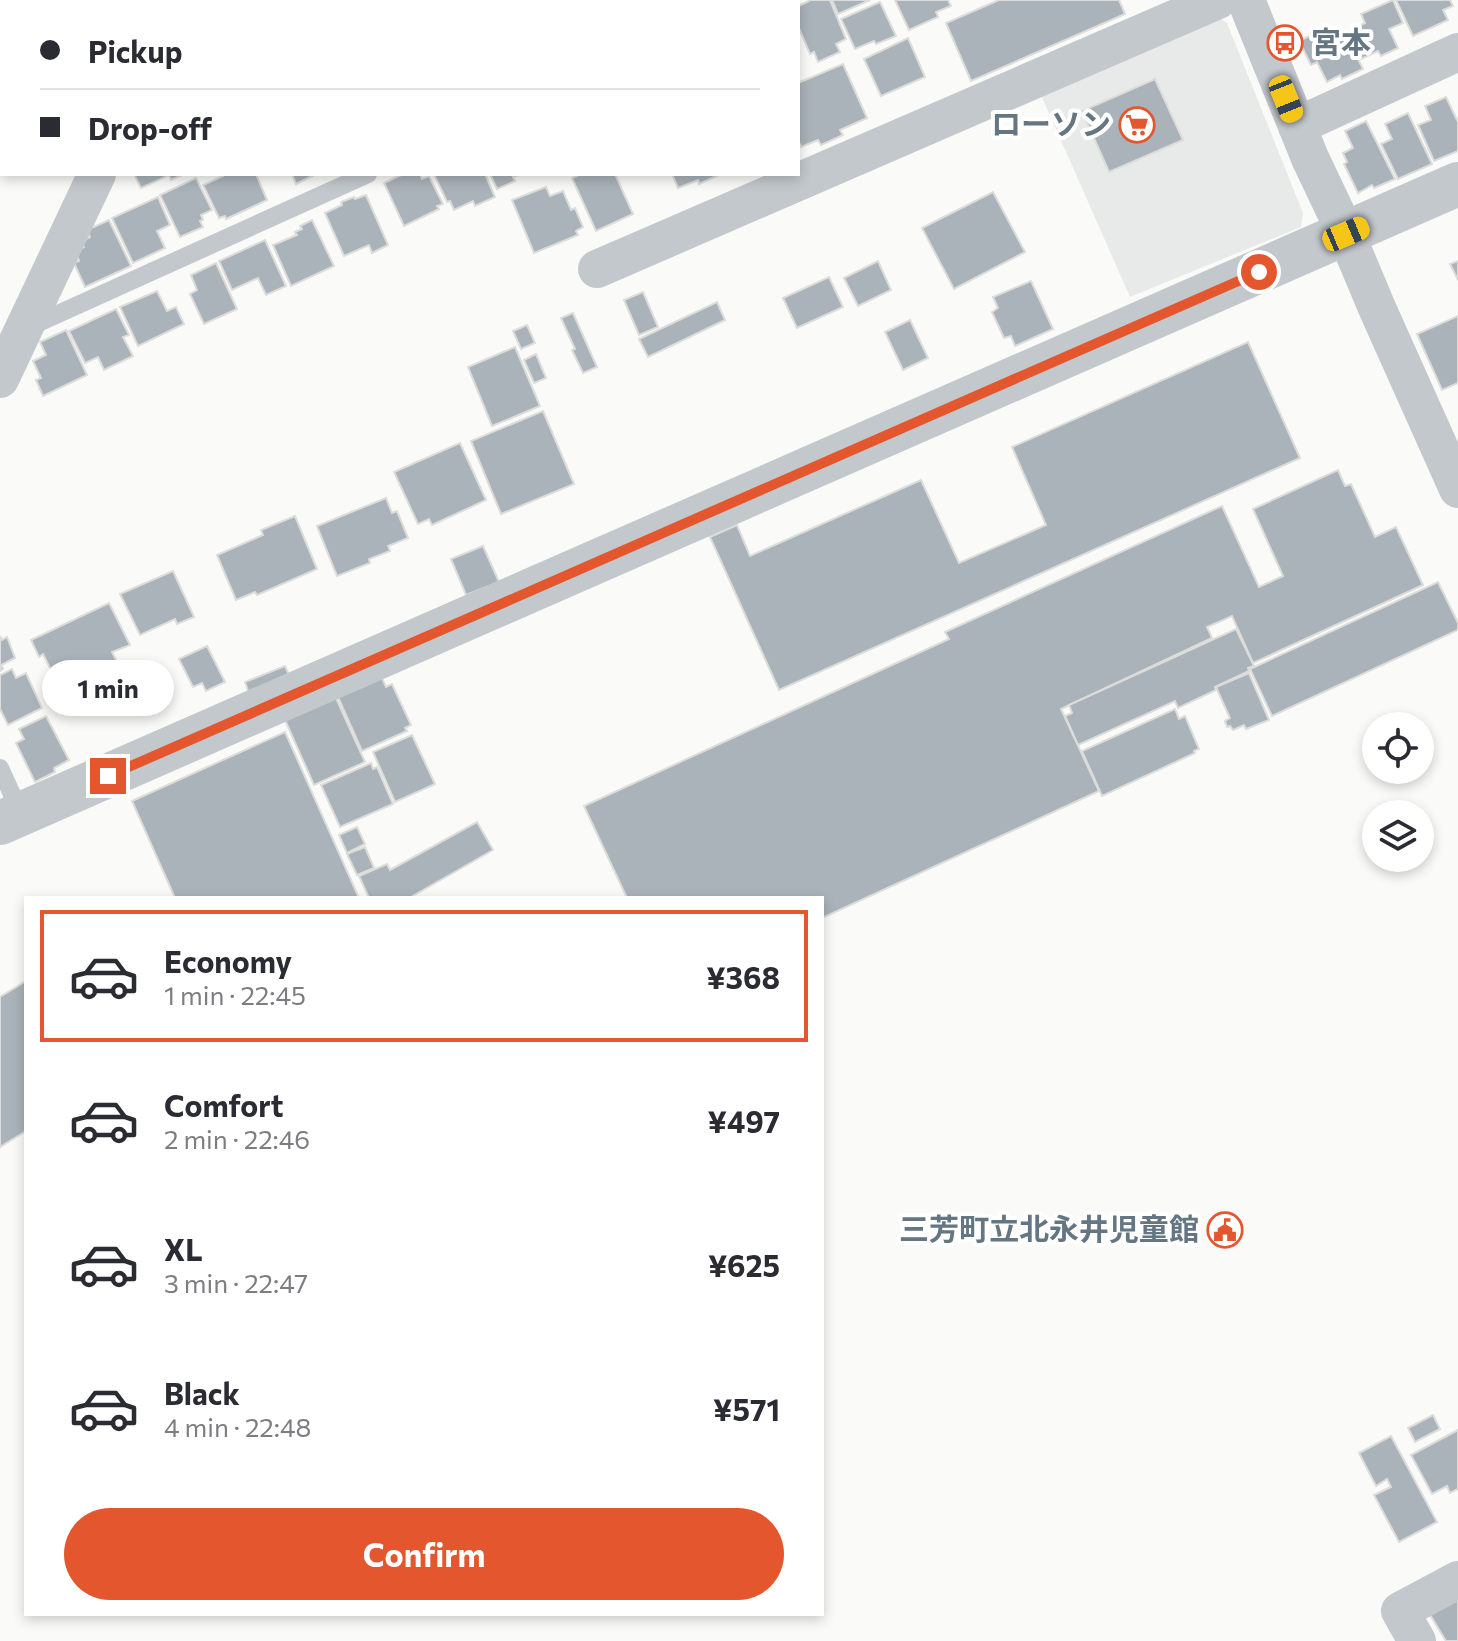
<!DOCTYPE html>
<meta charset="utf-8">
<style>
body{margin:0;font-family:Commissioner,"Noto Sans JP",sans-serif;background:#f2f2f3;color:#2b2b33;height:100vh;display:flex;flex-direction:column;font-size:30px;white-space:nowrap}
*{box-sizing:border-box;margin:0}
p{font-size:26px;color:#7c7c81}
.icon{flex:none;width:44px;height:44px;fill:none;stroke:currentColor;stroke-width:2;stroke-linecap:round;stroke-linejoin:round}
.map{position:relative;flex:1;overflow:hidden}
.side{position:absolute;left:24px;top:896px;width:800px;height:720px;display:flex;flex-direction:column;background:#fff;border-radius:0px;box-shadow:0 4px 12px #0003}
.side>*{flex:none}
.banner{position:absolute;left:0px;top:0px;width:800px;height:176px;box-shadow:0 4px 12px #0003;display:grid;align-content:center;height:176px;padding:0 40px;background:#fff}
.fabs{position:absolute;left:1362px;top:712px;display:grid;gap:16px}
.fabs a{display:grid;place-items:center;width:72px;height:72px;border-radius:50%;background:#fff;box-shadow:0 4px 12px #0003;font-size:40px}
.end{position:absolute;width:36px;height:36px;margin:-18px;border:10px solid #e4572e;background:#fff;box-shadow:0 0 0 4px #fff}
.from{border-radius:50%}
.bubble{position:absolute;height:56px;border-radius:28px;background:#fff;box-shadow:0 4px 12px #0003;font-size:26px;font-weight:700;line-height:56px;text-align:center}
.car{position:absolute;width:24px;height:48px;margin:-24px -12px;border-radius:10px;box-shadow:0 0 6px 2px #0007;background:linear-gradient(#f5c518 24%,#345 0 40%,#f5c518 0 76%,#345 0 86%,#f5c518 0)}
.banner b{display:flex;align-items:center;gap:28px;height:76px;font-size:30px}
.banner b+b{border-top:2px solid #e1e1e2}
.banner i{width:20px;height:20px;background:#2b2b33}
ul{padding:14px 0 0;list-style:none}
li{display:flex;align-items:center;gap:24px;height:132px;margin:0 16px 12px;padding:0 24px;border:4px solid transparent;border-radius:0px}
li div{flex:1}
li b{display:block;font-size:30px}
li em{font-style:normal;font-weight:700}
li.active{border-color:#e4572e}
li>.icon{width:72px;height:72px;stroke-width:1.5}
.action{display:flex;gap:16px;margin-top:auto;padding:16px 40px}
.action a{flex:1;height:92px;border-radius:48px;background:#e4572e;color:#fff;font-size:32px;font-weight:700;line-height:92px;text-align:center}
.map>svg:first-child{display:block}
</style>
<div class="map">
<svg width="1458" height="1641" viewBox="0 0 1458 1641">
<rect width="100%" height="100%" fill="#fafaf8"/>
<polygon fill="#e8e9e9" points="1214,15 1227,23 1303,213 1301,227 1130,297 1041,95"/>
<g fill="#aab3b9" stroke="#dcdcda" stroke-width="2">
<polygon points="288,0 351,0 346,2 289,2"/>
<polygon points="633,0 689,0 690,2 634,2"/>
<polygon points="811,0 830,0 846,39 836,44 840,52 818,62 814,52 810,54 798,26 798,6"/>
<polygon points="832,0 870,0 838,14"/>
<polygon points="895,0 948,0 951,6 936,12 938,17 909,30"/>
<polygon points="999,0 1119,0 1125,14 971,81 946,23"/>
<polygon points="1393,0 1403,23 1389,29 1398,48 1381,56 1378,51 1361,59 1348,31 1365,23 1361,14"/>
<polygon points="1396,0 1450,0 1453,6 1443,10 1448,20 1413,36"/>
<polygon points="880,2 896,36 876,44 874,41 855,49 841,19"/>
<polygon points="1330,26 1337,41 1347,36 1363,69 1342,79 1340,75 1327,82 1317,62 1311,65 1299,41"/>
<polygon points="908,38 925,77 881,96 864,59"/>
<polygon points="843,64 867,118 840,130 843,135 821,145 818,140 801,147 798,140 798,83"/>
<polygon points="1155,79 1183,140 1109,172 1082,111"/>
<polygon points="1446,97 1458,122 1458,151 1434,161 1418,125 1431,120 1425,106"/>
<polygon points="1408,113 1432,164 1398,179 1381,144 1392,139 1385,124"/>
<polygon points="1366,121 1395,179 1374,188 1372,185 1358,193 1344,164 1347,162 1343,153 1353,148 1345,131"/>
<polygon points="134,174 184,174 171,180 169,175 141,188"/>
<polygon points="222,174 256,174 267,200 226,219 225,216 219,218 203,185 223,176"/>
<polygon points="292,174 316,174 296,184"/>
<polygon points="403,174 420,174 422,179 429,176 443,204 437,206 439,209 404,226 384,183"/>
<polygon points="434,174 485,174 495,197 475,206 473,201 454,210 450,201 447,202"/>
<polygon points="490,174 521,174 513,177 515,181 497,189"/>
<polygon points="581,174 615,174 633,214 596,231 572,178"/>
<polygon points="672,174 721,174 699,184 698,180 678,188"/>
<polygon points="196,178 212,210 201,215 203,220 200,221 203,227 180,237 160,195"/>
<polygon points="546,187 550,196 563,191 571,210 575,208 583,227 576,231 578,235 534,253 512,200"/>
<polygon points="993,192 1025,252 954,289 922,228"/>
<polygon points="366,195 388,245 372,253 369,245 344,256 325,213 342,205 341,202 354,197 355,199"/>
<polygon points="158,197 170,225 157,231 165,248 133,263 112,218"/>
<polygon points="109,220 131,266 85,287 74,263 79,261 77,255 78,250 84,247 81,242 90,237 87,230"/>
<polygon points="312,220 334,266 291,286 273,245 297,235 295,232 302,229 300,226"/>
<polygon points="265,240 286,286 266,295 258,278 232,290 219,261"/>
<polygon points="878,261 891,290 858,306 844,278"/>
<polygon points="1458,261 1458,280 1450,264"/>
<polygon points="216,263 237,309 204,324 190,294 197,290 191,275"/>
<polygon points="829,277 843,307 797,328 783,298"/>
<polygon points="1031,281 1053,329 1015,346 1011,336 1004,338 992,312 998,308 993,297"/>
<polygon points="157,291 167,311 176,307 184,324 138,346 120,307"/>
<polygon points="643,292 658,327 639,335 624,300"/>
<polygon points="717,302 725,320 648,357 639,339"/>
<polygon points="116,309 129,335 123,337 133,356 104,370 98,357 85,363 69,331"/>
<polygon points="573,313 597,367 583,373 572,350 575,349 561,318"/>
<polygon points="1458,316 1458,383 1442,390 1417,334"/>
<polygon points="910,320 928,358 903,370 885,332"/>
<polygon points="527,325 535,343 521,349 513,331"/>
<polygon points="66,330 87,375 43,396 36,380 41,378 33,361 46,355 40,342"/>
<polygon points="1248,342 1300,458 779,690 710,537 737,525 750,556 921,480 959,563 1046,525 1012,447"/>
<polygon points="515,347 540,406 492,426 468,367"/>
<polygon points="536,354 546,378 534,383 524,360"/>
<polygon points="543,411 574,484 501,514 471,441"/>
<polygon points="460,443 486,500 432,525 429,519 418,524 394,472"/>
<polygon points="1338,470 1345,486 1351,484 1375,537 1396,527 1423,585 1253,663 1232,616 1207,627 1212,638 1061,709 1099,791 822,918 822,898 627,898 584,806 949,639 945,632 1222,506 1259,587 1283,576 1253,509"/>
<polygon points="386,498 392,513 397,511 408,538 388,546 390,551 369,559 370,563 337,576 317,526"/>
<polygon points="295,516 317,569 257,595 255,592 236,600 217,555 263,535 261,530"/>
<polygon points="483,546 499,582 466,595 451,559"/>
<polygon points="173,571 194,617 177,624 175,619 140,635 120,594"/>
<polygon points="1438,582 1458,623 1458,630 1272,716 1250,669"/>
<polygon points="109,603 130,645 112,652 120,668 100,678 108,694 68,713 54,684 57,682 43,654 39,657 31,640"/>
<polygon points="1236,629 1254,666 1248,668 1249,671 1215,687 1216,690 1178,708 1175,701 1078,745 1065,716 1072,713 1069,705"/>
<polygon points="0,636 2,640 7,637 15,658 1,665 3,669 0,671"/>
<polygon points="207,646 225,682 206,691 202,683 193,687 179,659"/>
<polygon points="285,666 290,677 249,694 245,682"/>
<polygon points="12,669 16,678 26,673 42,708 8,725 0,709 0,675"/>
<polygon points="1249,673 1269,720 1246,729 1244,725 1233,730 1230,726 1227,727 1225,721 1230,718 1216,687"/>
<polygon points="382,678 386,687 392,684 411,725 405,728 407,731 362,751 338,697"/>
<polygon points="336,698 365,762 314,785 285,720"/>
<polygon points="1175,709 1179,719 1185,716 1199,749 1194,751 1195,753 1102,796 1082,751"/>
<polygon points="46,716 69,760 54,768 55,772 35,782 16,743 24,739 19,729"/>
<polygon points="285,732 359,898 175,898 132,801"/>
<polygon points="412,735 435,784 395,802 373,752"/>
<polygon points="371,763 373,769 377,767 393,804 340,827 321,785"/>
<polygon points="477,822 493,850 409,898 369,898 359,876 387,864 390,870"/>
<polygon points="357,827 365,844 347,853 339,835"/>
<polygon points="365,847 374,868 357,875 347,854"/>
<polygon points="26,981 26,1131 0,1147 0,997"/>
<polygon points="1433,1415 1440,1429 1415,1442 1408,1428"/>
<polygon points="1458,1430 1458,1489 1450,1493 1447,1486 1432,1494 1411,1455"/>
<polygon points="1391,1436 1437,1522 1399,1542 1374,1495 1391,1487 1387,1479 1376,1486 1359,1453"/>
<polygon points="1458,1597 1458,1641 1446,1641 1429,1613"/>
</g>
<g fill="none" stroke-linecap="round" stroke-linejoin="round">
<g stroke="#c3c8cc" stroke-width="18">
<polyline points="750,2 754,0"/>
<polyline points="27,328 368,174"/>
<polyline points="0,768 21,814"/>
</g>
<g stroke="#c3c8cc" stroke-width="38">
<polyline points="1246,0 1310,158 1346,234 1377,308 1458,489"/>
<polyline points="185,2 190,0"/>
<polyline points="401,2 405,0"/>
<polyline points="1297,126 1458,52"/>
<polyline points="597,269 1218,0"/>
<polyline points="0,379 97,174"/>
<polyline points="1417,1641 1400,1611 1458,1580"/>
</g>
<polyline stroke="#c3c8cc" stroke-width="44" points="0,823 1458,184"/>
</g>
<g fill="none" stroke-linecap="round" stroke-linejoin="round">
<polyline stroke="#e4572e" stroke-width="10" points="108,776 1259,272"/>
</g>
<defs>
<symbol id="bus-ring" viewBox="-11 -11 22 22"><circle r="9.5" fill="#fff" stroke="#e4572e" stroke-width="1.5"/><path d="M-5-6H5V4H4V6H2V4H-2V6H-4V4H-5ZM-3.5-4V0h7V-4ZM-3.5 1.2v1.5H-2V1.2ZM2 1.2v1.5H3.5V1.2Z" fill="#e4572e"/></symbol>
<symbol id="supermarket-ring" viewBox="-11 -11 22 22"><circle r="9.5" fill="#fff" stroke="#e4572e" stroke-width="1.5"/><path d="M-6-5.5h2.5l.6 2H6L4.5 2H-2.5L-4.4-4H-6ZM-1.5 3.2a1.3 1.3 0 1 0 .1 0ZM3 3.2a1.3 1.3 0 1 0 .1 0Z" fill="#e4572e"/></symbol>
<symbol id="civic-ring" viewBox="-11 -11 22 22"><circle r="9.5" fill="#fff" stroke="#e4572e" stroke-width="1.5"/><path d="M-.6-6.5H3V-4.5H.6V-3L4-1V1h2V6H-6V1h2V-1L-.6-3ZM-1.2 2.5V6h2.4V2.5Z" fill="#e4572e"/></symbol>
</defs>
<g fill-rule="evenodd">
<use href="#bus-ring" x="1265" y="23" width="40" height="40"/>
<use href="#supermarket-ring" x="1117" y="105" width="40" height="40"/>
<use href="#civic-ring" x="1205" y="1210" width="40" height="40"/>
</g>
<g text-anchor="middle" stroke-width="8" stroke-linejoin="round" paint-order="stroke">
<g font-size="30" font-weight="bold" fill="#657683" stroke="#fff" text-anchor="end">
<text x="1311" y="53" text-anchor="start">宮本</text>
<text x="1111" y="135">ローソン</text>
<text x="1199" y="1240">三芳町立北永井児童館</text>
</g>
</g>
</svg>
<div class="fabs">
<a><svg class="icon" aria-label="locate" viewBox="0 0 24 24"><circle cx="12" cy="12" r="6"/><path d="M12 2v4M12 18v4M2 12h4M18 12h4"/></svg></a>
<a><svg class="icon" aria-label="layers" viewBox="0 0 24 24"><path d="M12 4l9 5-9 5-9-5zM3 14l9 5 9-5"/></svg></a>
</div>
<i class="end from" style="left:1259px;top:272px"></i>
<i class="end" style="left:108px;top:776px"></i>
<div class="bubble" style="left:42px;top:660px;width:132px">1 min</div>
<i class="car" style="left:1286px;top:99px;rotate:158deg"></i>
<i class="car" style="left:1346px;top:234px;rotate:67deg"></i>
<div class="banner">
<b><i class="from"></i>Pickup</b>
<b><i></i>Drop-off</b>
</div>
<section class="side">
<ul>
<li class="active"><svg class="icon" aria-label="car" viewBox="0 0 24 24"><path d="M5 17H2v-5l4-1 3-4h7l3 4 3 1v5h-3M9 17h6M6 11h13"/><circle cx="7" cy="17" r="2"/><circle cx="17" cy="17" r="2"/></svg><div><b>Economy</b><p>1 min · 22:45</p></div><em>¥368</em></li>
<li><svg class="icon" aria-label="car" viewBox="0 0 24 24"><path d="M5 17H2v-5l4-1 3-4h7l3 4 3 1v5h-3M9 17h6M6 11h13"/><circle cx="7" cy="17" r="2"/><circle cx="17" cy="17" r="2"/></svg><div><b>Comfort</b><p>2 min · 22:46</p></div><em>¥497</em></li>
<li><svg class="icon" aria-label="car" viewBox="0 0 24 24"><path d="M5 17H2v-5l4-1 3-4h7l3 4 3 1v5h-3M9 17h6M6 11h13"/><circle cx="7" cy="17" r="2"/><circle cx="17" cy="17" r="2"/></svg><div><b>XL</b><p>3 min · 22:47</p></div><em>¥625</em></li>
<li><svg class="icon" aria-label="car" viewBox="0 0 24 24"><path d="M5 17H2v-5l4-1 3-4h7l3 4 3 1v5h-3M9 17h6M6 11h13"/><circle cx="7" cy="17" r="2"/><circle cx="17" cy="17" r="2"/></svg><div><b>Black</b><p>4 min · 22:48</p></div><em>¥571</em></li>
</ul>
<div class="action"><a>Confirm</a></div>
</section>
</div>
